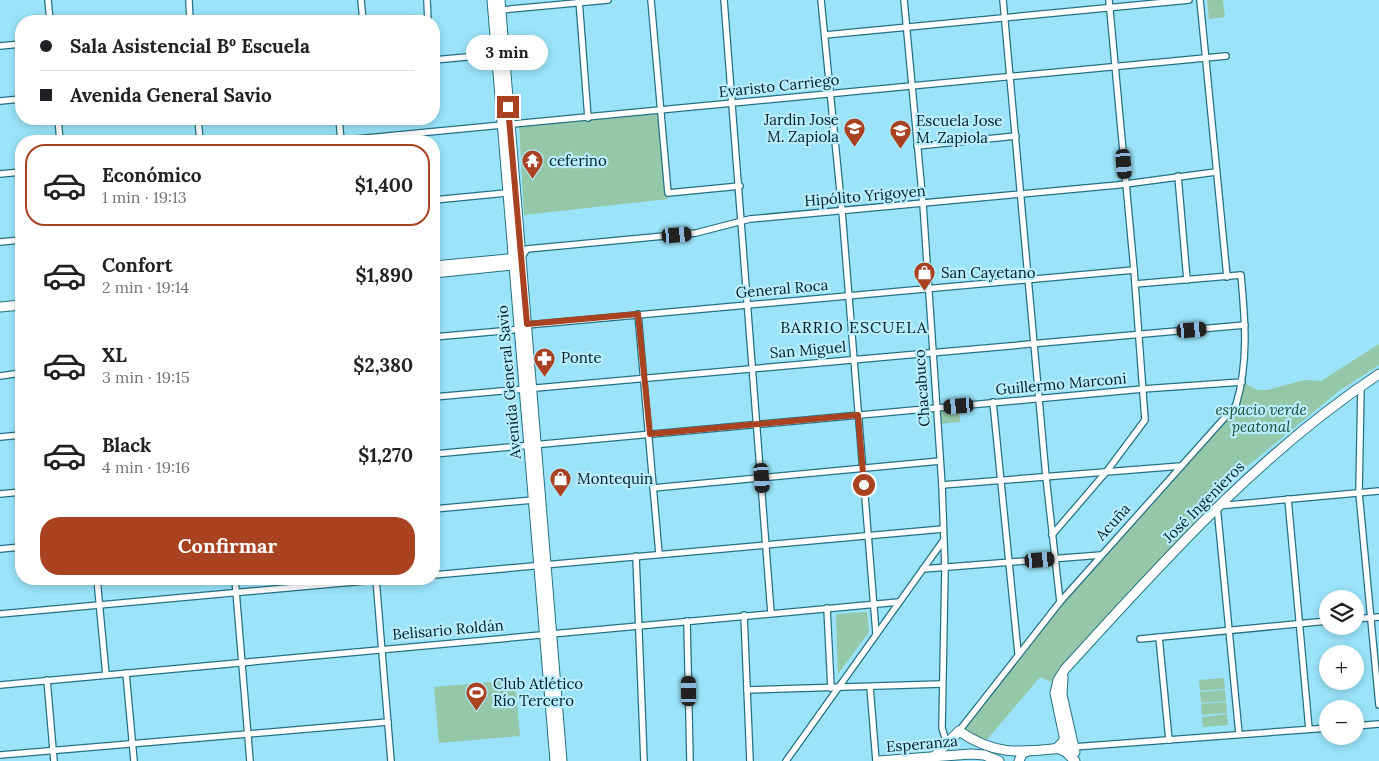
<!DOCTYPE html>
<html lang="es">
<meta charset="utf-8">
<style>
body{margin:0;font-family:Lora,serif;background:#f6f6f6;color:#202124;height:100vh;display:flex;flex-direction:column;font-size:19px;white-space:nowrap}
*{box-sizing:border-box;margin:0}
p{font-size:16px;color:#757577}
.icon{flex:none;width:28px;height:28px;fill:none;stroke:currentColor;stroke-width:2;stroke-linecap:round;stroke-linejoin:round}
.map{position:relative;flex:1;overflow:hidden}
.sheet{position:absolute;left:15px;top:135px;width:425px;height:450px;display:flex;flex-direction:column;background:#fff;border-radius:20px;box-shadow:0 2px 8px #0003}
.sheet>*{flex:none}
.top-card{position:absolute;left:15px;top:15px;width:425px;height:110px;border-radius:20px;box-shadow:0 2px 8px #0003;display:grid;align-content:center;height:110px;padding:0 25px;background:#fff}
.controls{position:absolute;left:1319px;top:590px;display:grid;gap:10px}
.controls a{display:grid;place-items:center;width:45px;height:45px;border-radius:50%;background:#fff;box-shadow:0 2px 8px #0003;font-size:25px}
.end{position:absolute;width:22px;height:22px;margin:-11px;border:6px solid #a94221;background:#fff;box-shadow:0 0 0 2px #fff}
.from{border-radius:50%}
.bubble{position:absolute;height:35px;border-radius:18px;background:#fff;box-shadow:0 2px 8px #0003;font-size:16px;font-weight:700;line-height:35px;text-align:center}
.car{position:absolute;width:15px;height:30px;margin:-15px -8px;border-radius:6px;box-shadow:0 0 4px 1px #0007;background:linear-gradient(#222 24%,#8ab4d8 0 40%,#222 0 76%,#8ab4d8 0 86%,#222 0)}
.top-card b{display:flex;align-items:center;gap:18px;height:48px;font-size:19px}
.top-card b+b{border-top:1px solid #e0e0e0}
.top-card i{width:12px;height:12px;background:#202124}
ul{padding:9px 0 0;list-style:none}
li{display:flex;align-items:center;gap:15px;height:82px;margin:0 10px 8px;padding:0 15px;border:2px solid transparent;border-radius:20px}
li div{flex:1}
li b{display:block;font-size:19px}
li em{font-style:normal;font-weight:700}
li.current{border-color:#a94221}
li>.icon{width:45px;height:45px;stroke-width:1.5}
.primary-button{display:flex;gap:10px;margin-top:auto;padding:10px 25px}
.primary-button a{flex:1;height:58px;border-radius:20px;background:#a94221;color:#fff;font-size:20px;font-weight:700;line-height:58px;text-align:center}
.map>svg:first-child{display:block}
</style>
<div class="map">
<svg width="1379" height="761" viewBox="0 0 1379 761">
<rect width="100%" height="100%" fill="#9ae3f8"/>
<g fill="#95c8a9">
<polygon points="1207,0 1223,0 1225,17 1209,19"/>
<polygon points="661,111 668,199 524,215 519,124"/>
<polygon points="1379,344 1379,365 1339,391 1245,468 1063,665 1051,682 1040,677 985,742 963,729 1069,596 1233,410 1242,382 1258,390 1267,390 1304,380 1321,381"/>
<polygon points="959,406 960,422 938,424 937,408"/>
<polygon points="867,612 869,632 838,674 836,614"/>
<polygon points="1224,678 1225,689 1200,691 1199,680"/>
<polygon points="515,680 520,736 439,743 434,687"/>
<polygon points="1225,690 1226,701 1201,703 1200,692"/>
<polygon points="1226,702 1227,713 1202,715 1201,704"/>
<polygon points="1227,714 1228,725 1203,727 1202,717"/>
</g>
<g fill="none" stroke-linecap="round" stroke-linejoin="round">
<defs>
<g id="minor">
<polyline points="48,0 50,21"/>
<polyline points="189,0 190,21"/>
<polyline points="361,0 363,21"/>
<polyline points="427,0 428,21"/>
<polyline points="579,0 588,118"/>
<polyline points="651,0 668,193 740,186"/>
<polyline points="724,0 771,613"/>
<polyline points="821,0 842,211 876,633"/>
<polyline points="904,0 923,204 942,485 945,569 942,728 947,744"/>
<polyline points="1003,0 1046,477 1060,602"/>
<polyline points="1200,0 1227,277"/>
<polyline points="501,10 608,0"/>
<polyline points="825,35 1189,0"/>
<polyline points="0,46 21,44"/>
<polyline points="434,60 499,54"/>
<polyline points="0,101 21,99"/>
<polyline points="58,119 60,141"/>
<polyline points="198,119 200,141"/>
<polyline points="339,119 341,141"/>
<polyline points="335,141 1226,56"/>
<polyline points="917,146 1016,136"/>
<polyline points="0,174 21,172"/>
<polyline points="1178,176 1187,280"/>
<polyline points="434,200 506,193"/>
<polyline points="0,242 21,240"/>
<polyline points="521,258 527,249 696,233 750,219 1118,185 1216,172"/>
<polyline points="638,314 659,554"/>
<polyline points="434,337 513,330 527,325 1134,270"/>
<polyline points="0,376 21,373"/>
<polyline points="1361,386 1359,493 1379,705"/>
<polyline points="434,397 1245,325"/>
<polyline points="993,402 1018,653"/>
<polyline points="0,437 21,435"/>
<polyline points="434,454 1143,389 1242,382"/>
<polyline points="942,485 1181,466"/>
<polyline points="653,488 940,461"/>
<polyline points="0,494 21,492"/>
<polyline points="1288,499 1309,729"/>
<polyline points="434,509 533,500"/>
<polyline points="1052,535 1107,471 1145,420 1134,270 1109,0"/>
<polyline points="0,549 21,547"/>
<polyline points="636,556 644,761"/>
<polyline points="923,569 1101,555"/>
<polyline points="434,575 943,529"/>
<polyline points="97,579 106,675"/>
<polyline points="235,579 250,761"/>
<polyline points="376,579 391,761"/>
<polyline points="827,608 831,688"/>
<polyline points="0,614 387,579"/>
<polyline points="744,615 750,761"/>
<polyline points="1355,619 1379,617"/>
<polyline points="687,621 690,761"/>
<polyline points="1159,637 1169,740"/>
<polyline points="1140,639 1328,621"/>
<polyline points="126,673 134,761"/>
<polyline points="47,680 54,761"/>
<polyline points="0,685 899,602"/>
<polyline points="870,687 876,761"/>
<polyline points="747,690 942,684"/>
<polyline points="1355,726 1379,724"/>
<path d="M959,731L1060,602L1236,405C1249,361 1245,319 1241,275L1135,284"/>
<polyline points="1239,734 1217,506 1379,491"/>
<polyline points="1073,747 1328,728"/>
<polyline points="0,755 388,722"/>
<polyline points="786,761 943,541"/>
</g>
<g id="secondary">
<polyline points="492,0 555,761"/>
<polyline points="500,0 562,761"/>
<polyline points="434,266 518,258"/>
<polyline points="434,273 513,265"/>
<polyline points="0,307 21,305"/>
<polyline points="1063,677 1062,695 1075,752"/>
<polyline points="878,761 971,754 984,755 999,761"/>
<path d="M930,761L959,731C999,759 1027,751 1073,747"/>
<polyline points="1019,761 1022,754 1027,751"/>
<path d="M1075,761L1066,752L1057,748L1064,741V736L1055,693L1058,680L1065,669C1162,563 1258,454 1379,374"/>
</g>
</defs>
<use href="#minor" stroke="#257184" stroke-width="8"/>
<use href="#secondary" stroke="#257184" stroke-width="11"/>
<use href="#minor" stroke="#fff" stroke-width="5.5"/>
<use href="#secondary" stroke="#fff" stroke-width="9"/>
</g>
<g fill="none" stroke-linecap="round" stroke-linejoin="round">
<polyline stroke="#a94221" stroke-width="6" points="508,107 527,324 638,314 650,434 858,415 864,485"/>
</g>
<defs>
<symbol id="school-pin" viewBox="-11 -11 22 30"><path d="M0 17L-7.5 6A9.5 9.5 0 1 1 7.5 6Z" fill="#a94221" stroke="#b8edfd"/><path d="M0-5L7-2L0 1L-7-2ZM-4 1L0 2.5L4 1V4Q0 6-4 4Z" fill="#fff"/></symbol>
<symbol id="temple-pin" viewBox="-11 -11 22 30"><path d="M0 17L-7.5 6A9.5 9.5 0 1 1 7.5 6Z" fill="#a94221" stroke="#b8edfd"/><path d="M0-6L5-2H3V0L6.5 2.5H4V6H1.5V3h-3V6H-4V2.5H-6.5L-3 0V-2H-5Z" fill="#fff"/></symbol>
<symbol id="shop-pin" viewBox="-11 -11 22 30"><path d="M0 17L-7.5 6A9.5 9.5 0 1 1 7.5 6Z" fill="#a94221" stroke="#b8edfd"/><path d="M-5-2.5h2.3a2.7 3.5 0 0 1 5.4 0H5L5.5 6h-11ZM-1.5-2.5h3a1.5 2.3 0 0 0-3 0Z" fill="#fff"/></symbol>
<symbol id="pharmacy-pin" viewBox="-11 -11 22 30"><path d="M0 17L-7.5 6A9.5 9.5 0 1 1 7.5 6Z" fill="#a94221" stroke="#b8edfd"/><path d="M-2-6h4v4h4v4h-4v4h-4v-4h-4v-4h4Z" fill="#fff"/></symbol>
<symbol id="stadium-pin" viewBox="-11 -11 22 30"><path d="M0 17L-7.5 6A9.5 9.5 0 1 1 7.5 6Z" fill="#a94221" stroke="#b8edfd"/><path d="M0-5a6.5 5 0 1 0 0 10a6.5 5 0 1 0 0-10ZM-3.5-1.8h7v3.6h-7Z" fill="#fff"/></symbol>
</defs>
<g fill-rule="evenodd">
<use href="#school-pin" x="842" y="116" width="25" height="34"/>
<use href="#school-pin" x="888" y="118" width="25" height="34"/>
<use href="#temple-pin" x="520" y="148" width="25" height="34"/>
<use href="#shop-pin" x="912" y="260" width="25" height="34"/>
<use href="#pharmacy-pin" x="532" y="346" width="25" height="34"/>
<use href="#shop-pin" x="548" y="466" width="25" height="34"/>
<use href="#stadium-pin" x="464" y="680" width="25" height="34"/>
</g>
<g text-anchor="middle" stroke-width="4.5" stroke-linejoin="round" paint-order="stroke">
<g font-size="15" fill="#001e26" stroke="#b8edfd">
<text transform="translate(779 86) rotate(-6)" y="5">Evaristo Carriego</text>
<text transform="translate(865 196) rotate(-5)" y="5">Hipólito Yrigoyen</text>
<text transform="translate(782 289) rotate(-5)" y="5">General Roca</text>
<text transform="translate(808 350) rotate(-5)" y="5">San Miguel</text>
<text transform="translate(509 382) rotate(-95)" y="5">Avenida General Savio</text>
<text transform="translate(1061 384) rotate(-5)" y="5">Guillermo Marconi</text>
<text transform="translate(922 388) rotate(-94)" y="5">Chacabuco</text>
<text transform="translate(1204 502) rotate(-45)" y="5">José Ingenieros</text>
<text transform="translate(1113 522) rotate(-48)" y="5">Acuña</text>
<text transform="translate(448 630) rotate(-5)" y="5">Belisario Roldán</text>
<text transform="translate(922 744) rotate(-5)" y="5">Esperanza</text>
</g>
<g font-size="15" fill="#001e26" stroke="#b8edfd" text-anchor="start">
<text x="839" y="125" text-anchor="end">Jardin Jose<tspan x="839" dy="17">M. Zapiola</tspan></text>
<text x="916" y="126">Escuela Jose<tspan x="916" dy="17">M. Zapiola</tspan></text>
<text x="549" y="166">ceferino</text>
<text x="941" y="278">San Cayetano</text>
<text x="561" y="363">Ponte</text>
<text x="577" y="484">Montequin</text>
<text x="493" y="689">Club Atlético<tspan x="493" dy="17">Río Tercero</tspan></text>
</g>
<g font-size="15" font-style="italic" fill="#1a4d33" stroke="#b8edfd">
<text x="1261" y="415">espacio verde<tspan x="1261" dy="17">peatonal</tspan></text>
</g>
<g font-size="16" letter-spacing="1" fill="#001e26" stroke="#b8edfd">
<text x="854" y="333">BARRIO ESCUELA</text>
</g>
</g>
</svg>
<div class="controls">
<a><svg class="icon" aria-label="layers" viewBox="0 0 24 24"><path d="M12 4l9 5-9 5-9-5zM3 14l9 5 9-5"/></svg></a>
<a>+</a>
<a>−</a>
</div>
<i class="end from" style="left:864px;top:485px"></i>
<i class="end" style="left:508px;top:107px"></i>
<div class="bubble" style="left:466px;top:35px;width:82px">3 min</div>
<i class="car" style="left:1124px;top:164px;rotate:175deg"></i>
<i class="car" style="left:677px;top:235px;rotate:85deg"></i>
<i class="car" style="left:1192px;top:330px;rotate:85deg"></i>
<i class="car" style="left:959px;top:406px;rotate:265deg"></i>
<i class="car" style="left:762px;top:478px;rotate:176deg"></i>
<i class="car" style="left:1040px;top:560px;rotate:85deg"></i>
<i class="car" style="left:689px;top:691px;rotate:359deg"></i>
<div class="top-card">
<b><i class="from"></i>Sala Asistencial Bº Escuela</b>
<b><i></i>Avenida General Savio</b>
</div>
<section class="sheet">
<ul>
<li class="current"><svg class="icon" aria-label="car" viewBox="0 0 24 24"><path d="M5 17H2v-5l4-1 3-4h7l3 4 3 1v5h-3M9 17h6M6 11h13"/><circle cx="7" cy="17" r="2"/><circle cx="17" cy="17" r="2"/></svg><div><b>Económico</b><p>1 min · 19:13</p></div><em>$1,400</em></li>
<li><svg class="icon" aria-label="car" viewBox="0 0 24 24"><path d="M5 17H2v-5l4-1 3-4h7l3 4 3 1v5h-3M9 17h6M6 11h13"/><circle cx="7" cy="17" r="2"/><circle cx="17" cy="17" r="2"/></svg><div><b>Confort</b><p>2 min · 19:14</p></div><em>$1,890</em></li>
<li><svg class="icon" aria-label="car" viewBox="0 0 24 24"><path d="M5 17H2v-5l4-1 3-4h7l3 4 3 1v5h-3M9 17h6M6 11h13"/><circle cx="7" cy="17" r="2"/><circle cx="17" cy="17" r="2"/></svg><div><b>XL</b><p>3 min · 19:15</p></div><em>$2,380</em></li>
<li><svg class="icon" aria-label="car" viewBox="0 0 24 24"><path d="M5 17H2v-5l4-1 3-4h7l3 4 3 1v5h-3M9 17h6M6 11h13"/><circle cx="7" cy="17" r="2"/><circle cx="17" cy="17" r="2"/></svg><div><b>Black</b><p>4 min · 19:16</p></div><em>$1,270</em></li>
</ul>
<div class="primary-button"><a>Confirmar</a></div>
</section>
</div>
